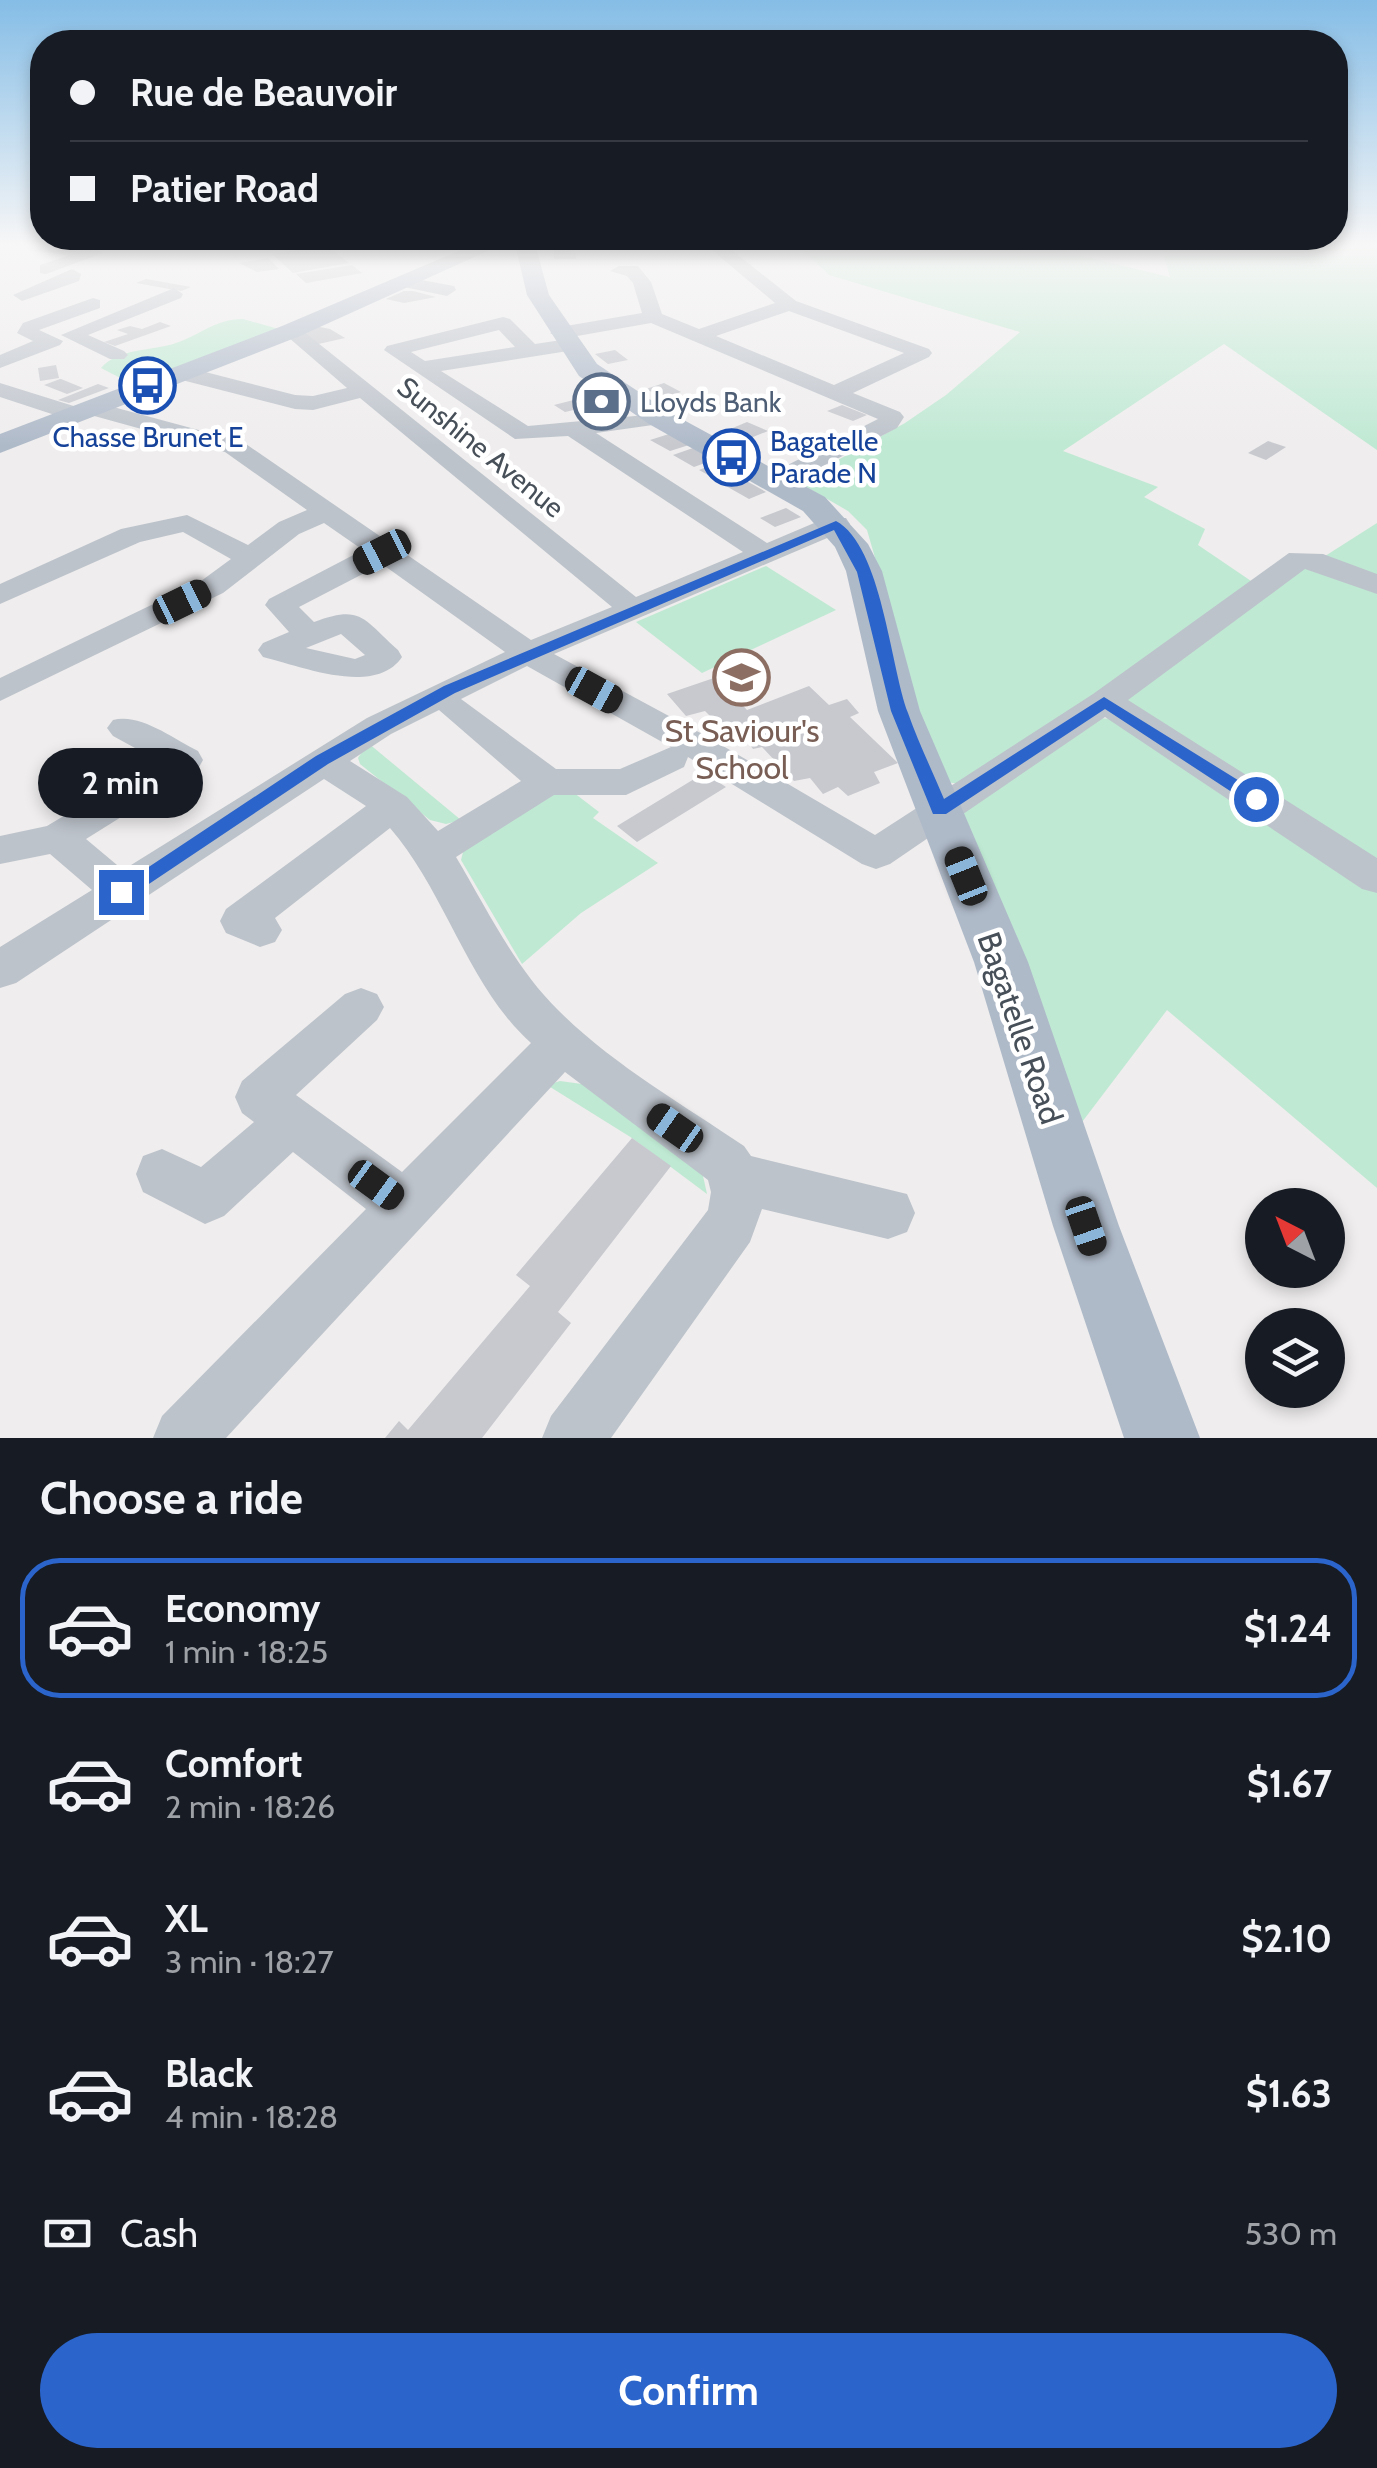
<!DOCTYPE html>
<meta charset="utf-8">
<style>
body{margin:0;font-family:Cabin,sans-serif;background:#20242c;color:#f1f3f6;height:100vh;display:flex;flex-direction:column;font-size:38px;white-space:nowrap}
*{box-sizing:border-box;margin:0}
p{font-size:32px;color:#9ea1a6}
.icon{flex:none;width:55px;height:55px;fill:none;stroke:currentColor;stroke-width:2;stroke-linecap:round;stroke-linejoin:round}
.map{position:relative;height:1438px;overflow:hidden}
.drawer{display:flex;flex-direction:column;background:#171b24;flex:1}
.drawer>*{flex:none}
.guide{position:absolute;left:30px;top:30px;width:1318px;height:220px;border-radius:40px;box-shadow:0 5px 15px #0003;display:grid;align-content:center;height:220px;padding:0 40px;background:#171b24}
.needle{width:65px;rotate:318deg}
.tools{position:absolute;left:1245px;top:1188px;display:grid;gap:20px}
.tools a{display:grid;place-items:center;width:100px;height:100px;border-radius:50%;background:#171b24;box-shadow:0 5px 15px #0003;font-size:50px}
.end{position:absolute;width:45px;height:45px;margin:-22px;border:12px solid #2b65cb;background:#fff;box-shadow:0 0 0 5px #fff}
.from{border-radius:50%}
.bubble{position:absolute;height:70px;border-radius:35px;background:#171b24;box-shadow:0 5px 15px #0003;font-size:32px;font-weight:800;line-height:70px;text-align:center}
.car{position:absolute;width:30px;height:60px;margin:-30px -15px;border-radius:12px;box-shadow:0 0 8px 2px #0007;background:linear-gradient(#222 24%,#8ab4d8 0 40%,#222 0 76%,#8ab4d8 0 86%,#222 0)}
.guide b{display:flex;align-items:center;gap:35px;height:95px;font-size:38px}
.guide b+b{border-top:2px solid #363941}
.guide i{width:25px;height:25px;background:#f1f3f6}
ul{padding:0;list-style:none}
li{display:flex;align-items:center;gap:30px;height:140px;margin:0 20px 15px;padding:0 20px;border:5px solid transparent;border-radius:40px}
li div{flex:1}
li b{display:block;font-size:38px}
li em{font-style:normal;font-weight:800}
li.selected{border-color:#2b65cb}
li>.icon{width:90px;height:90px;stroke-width:1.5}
h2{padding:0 40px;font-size:45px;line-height:120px}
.pay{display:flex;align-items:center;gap:25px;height:110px;padding:0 40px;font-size:38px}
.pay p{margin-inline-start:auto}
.action{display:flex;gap:20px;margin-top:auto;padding:20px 40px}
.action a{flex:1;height:115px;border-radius:60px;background:#2b65cb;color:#fff;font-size:40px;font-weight:800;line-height:115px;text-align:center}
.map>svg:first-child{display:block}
</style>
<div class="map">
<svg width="1377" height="1438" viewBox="0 0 1377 1438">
<rect width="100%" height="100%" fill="#efeded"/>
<g fill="#bfe9d3">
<polygon points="796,244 1034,244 1170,277 1160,244 1377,244 1377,450 1224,344 1063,451 1158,487 1144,497 1205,529 1198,545 1254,583 965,785 947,782 920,713 867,530 848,511 798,482 905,423 946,395 1020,332 829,275"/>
<path d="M243,319L282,330L134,385L101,368C118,348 153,351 176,343C200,335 215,319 243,319Z"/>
<polygon points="1377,523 1377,580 1322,558"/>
<polygon points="766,566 836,610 702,673 636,622"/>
<polygon points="1304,567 1377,591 1377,866 1134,710 1125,698"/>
<polygon points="1098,718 1126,720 1377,885 1377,1188 1167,1010 1076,1130 963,813"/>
<polygon points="368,743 461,820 446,824 430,820 360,764 358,758"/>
<polygon points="565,786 599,812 593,818 658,863 581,913 522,964 461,860 464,848"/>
<polygon points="560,1081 589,1085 701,1167 707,1194 632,1138 547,1085"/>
</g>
<g fill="#c7c9cf">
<polygon points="554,244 574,244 575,251 560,253 576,253 576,259 554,259"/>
<polygon points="326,245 349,263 293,273 272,254"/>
<polygon points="268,258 279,269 257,272 239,263"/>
<polygon points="352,265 362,273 306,283 296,274"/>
<polygon points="146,279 191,287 181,291 136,283"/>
<polygon points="404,291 413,291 436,297 404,303 386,299"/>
<polygon points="160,322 171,326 115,346 104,342 128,334 117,330 130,326 142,329"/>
<polygon points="310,325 330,329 345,338 314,345 298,331"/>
<polygon points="615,350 628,360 608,364 595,354"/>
<polygon points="56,365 59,378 40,381 38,368"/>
<polygon points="60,379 61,379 83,388 67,394 44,385"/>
<polygon points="664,383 681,392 663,398 646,389"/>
<polygon points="98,384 109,388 69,403 58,400"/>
<polygon points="597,394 615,406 597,410 591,406 565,412 554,405"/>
<polygon points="842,405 867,415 853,421 827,411"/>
<polygon points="747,422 768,431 748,439 728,430"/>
<polygon points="784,432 807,442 791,449 767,439"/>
<polygon points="669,434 689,445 670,451 650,440"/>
<polygon points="1268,441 1286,447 1266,460 1248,453"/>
<polygon points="693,448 713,460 694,467 673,455"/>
<polygon points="717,463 739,475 721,482 699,470"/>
<polygon points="743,479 766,492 749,499 726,486"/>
<polygon points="786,508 801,517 775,527 760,518"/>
<polygon points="749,666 765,685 734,696 747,710 809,686 829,705 847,699 859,713 850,717 898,763 874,772 880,783 848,796 838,787 823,794 810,778 794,781 762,747 753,749 741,733 730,736 705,711 686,716 667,694"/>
<polygon points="704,773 726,787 637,842 617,826"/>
<polygon points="632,1138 671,1166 558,1312 571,1323 482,1438 385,1438 399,1421 408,1430 530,1286 516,1275"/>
</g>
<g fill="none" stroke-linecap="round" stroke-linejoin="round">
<g fill="#bdc3cb" fill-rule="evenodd">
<polygon points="34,244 94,248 103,253 46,274 40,273 40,265 70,255 35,251"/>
<path d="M724,244L796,301L929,349L932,353L929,357L853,393L900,412L904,417L897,428L786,485H768L764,480L768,475L878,419L651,323L560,339L550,333L560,327L642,313L633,283L627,276L610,271L619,266H638L651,282L662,314L699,329L775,303L706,245ZM789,311L904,353L834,385L716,336Z"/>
<polygon points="72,269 81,274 79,281 22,301 13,295"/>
<polygon points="405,277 454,286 456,290 447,296 399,286 396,282"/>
<polygon points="174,288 183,294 181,298 88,335 124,351 128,355 124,359 110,359 61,335"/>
<polygon points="93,298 100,300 100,308 39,330 63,341 60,345 0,368 0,355 33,341 17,333 23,323"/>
<path d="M503,317L510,319L535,344L568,339L578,345L568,351L441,371L528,426L667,413L671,418L667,423L596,433L767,543L826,518H846L850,524L846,530L554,654L706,736L875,835L1093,694L1289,553L1323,554L1377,574V594L1305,569L1128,700L1377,858V893L1362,889L1105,717L890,864L876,869L862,864L688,757L684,767L626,795H554L456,857C487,909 515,968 558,1010C612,1064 682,1104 744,1146L751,1156L907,1194L915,1213L907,1232L888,1239L762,1209L750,1242L611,1438H542L551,1416L708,1210L711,1192L708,1180L565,1072L226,1438H153L162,1416L366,1209L293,1152L224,1216L205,1224L143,1192L136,1174L143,1156L162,1149L201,1167L254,1122L242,1113L235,1097L242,1081L345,994L361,988L377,994L384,1007L377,1020L296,1095L402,1172L531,1043C469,988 445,891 390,828L275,918L282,930L275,942L260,947L226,933L220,921L226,909L366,806L324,779L16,983L0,988V947L92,890L50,854L0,864V836L47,826L157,760L113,736L107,728L113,720C141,713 173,739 198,751L203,760L198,769L86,839L123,870L367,718L505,652L382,564L299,607L314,622C362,604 363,619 398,650L402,657C375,697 301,666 263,657L258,650L263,643L289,632L265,605L269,599L363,550L324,523L299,534L223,593L0,701V678L201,581L231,559L183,532L140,542L0,604V584L121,529L187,515L248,545L279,522L307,510L225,452L87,414L83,419H67L0,397V383L80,408L91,401L243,442L531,640L612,607L360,398L313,410L295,409L174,378L171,373L174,368L182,366L295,395L313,396L347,388L281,331L291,325L298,327L636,597L743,552L568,436L515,439L384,350L387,346ZM499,330L515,347L425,361L411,352ZM341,634L365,655L355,659L306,648ZM527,666L671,747L620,769H556L461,699ZM439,710L521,781L438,831L407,797L350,761L391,734Z"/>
</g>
<g fill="#afbac9" fill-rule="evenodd">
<polygon points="475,244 503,244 300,336 0,453 0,434 282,326"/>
<polygon points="515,244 535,244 549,295 597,364 669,412 825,497 868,544 882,571 920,711 1028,962 1119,1226 1200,1438 1124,1438 1053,1226 974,962 878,711 846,571 835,547 803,511 649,424 579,376 527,295"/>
</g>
</g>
<linearGradient id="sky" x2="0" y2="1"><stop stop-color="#85bde6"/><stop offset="0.55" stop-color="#f8f7f7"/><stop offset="1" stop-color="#f8f7f7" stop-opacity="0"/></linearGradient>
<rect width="1377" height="446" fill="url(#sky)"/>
<path fill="#2b65cb" d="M836,521C882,546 890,665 908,713C918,742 932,770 944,799L1104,697L1262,795V804H1250L1105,709L946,814H933L891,711L857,572L834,530L455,693L328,764L128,898H114L111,892L316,756L444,686Z"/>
<defs>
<symbol id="bus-ring" viewBox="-11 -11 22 22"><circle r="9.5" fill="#fff" stroke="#1a4fb4" stroke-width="1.5"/><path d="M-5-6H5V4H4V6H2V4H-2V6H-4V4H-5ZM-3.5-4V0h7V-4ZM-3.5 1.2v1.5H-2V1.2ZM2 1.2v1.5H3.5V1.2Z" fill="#1a4fb4"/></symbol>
<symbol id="bank-ring" viewBox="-11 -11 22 22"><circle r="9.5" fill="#fff" stroke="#5c6f8a" stroke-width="1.5"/><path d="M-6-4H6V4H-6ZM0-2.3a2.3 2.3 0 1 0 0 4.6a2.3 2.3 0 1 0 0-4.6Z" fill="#5c6f8a"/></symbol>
<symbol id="school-ring" viewBox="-11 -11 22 22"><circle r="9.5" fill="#fff" stroke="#8d6e63" stroke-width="1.5"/><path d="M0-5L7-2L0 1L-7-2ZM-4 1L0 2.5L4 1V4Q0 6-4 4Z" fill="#8d6e63"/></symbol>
</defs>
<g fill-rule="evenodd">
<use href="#bus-ring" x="116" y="354" width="63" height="63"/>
<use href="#bank-ring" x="570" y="370" width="63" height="63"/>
<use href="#bus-ring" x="700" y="426" width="63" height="63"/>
<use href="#school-ring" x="710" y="646" width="63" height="63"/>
</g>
<g text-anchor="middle" stroke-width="9" stroke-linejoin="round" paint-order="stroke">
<g font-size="28" fill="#4e5e75" stroke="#fff" text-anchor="start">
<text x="640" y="412">Lloyds Bank</text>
</g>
<g font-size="28" fill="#164399" stroke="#fff">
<text x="148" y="447">Chasse Brunet E</text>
<text x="770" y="451" text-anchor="start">Bagatelle<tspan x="770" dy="32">Parade N</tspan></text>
</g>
<g font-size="28" fill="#474f58" stroke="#fff">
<text transform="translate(481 447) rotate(39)" y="10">Sunshine Avenue</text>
</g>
<g font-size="32" fill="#785e54" stroke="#fff">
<text x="742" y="742">St Saviour's<tspan x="742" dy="37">School</tspan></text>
</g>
<g font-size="32" fill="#474f58" stroke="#fff">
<text transform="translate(1020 1028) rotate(71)" y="11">Bagatelle Road</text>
</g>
</g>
</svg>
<div class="tools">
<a><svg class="needle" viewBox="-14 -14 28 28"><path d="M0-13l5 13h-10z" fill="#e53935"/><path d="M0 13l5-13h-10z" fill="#9ea1a6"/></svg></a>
<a><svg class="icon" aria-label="layers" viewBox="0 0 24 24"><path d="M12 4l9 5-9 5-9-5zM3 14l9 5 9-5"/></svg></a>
</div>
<i class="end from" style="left:1256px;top:799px"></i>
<i class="end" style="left:121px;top:892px"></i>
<div class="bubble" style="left:38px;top:748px;width:165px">2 min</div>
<i class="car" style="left:382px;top:552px;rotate:243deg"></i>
<i class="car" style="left:182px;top:602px;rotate:64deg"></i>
<i class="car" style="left:594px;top:690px;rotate:119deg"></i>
<i class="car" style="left:966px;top:876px;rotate:338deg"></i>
<i class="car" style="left:675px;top:1128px;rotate:305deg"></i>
<i class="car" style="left:376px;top:1185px;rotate:126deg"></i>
<i class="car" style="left:1086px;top:1226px;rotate:161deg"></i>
<div class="guide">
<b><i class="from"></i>Rue de Beauvoir</b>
<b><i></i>Patier Road</b>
</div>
</div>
<section class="drawer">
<h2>Choose a ride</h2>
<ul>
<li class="selected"><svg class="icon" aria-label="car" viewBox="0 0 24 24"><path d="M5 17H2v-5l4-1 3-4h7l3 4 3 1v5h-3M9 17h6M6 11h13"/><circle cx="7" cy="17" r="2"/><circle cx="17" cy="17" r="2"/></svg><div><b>Economy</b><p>1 min · 18:25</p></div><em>$1.24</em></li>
<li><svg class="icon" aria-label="car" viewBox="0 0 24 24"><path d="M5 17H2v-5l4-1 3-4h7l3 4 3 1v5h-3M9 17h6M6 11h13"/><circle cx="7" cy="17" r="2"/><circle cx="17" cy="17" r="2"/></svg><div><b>Comfort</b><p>2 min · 18:26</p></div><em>$1.67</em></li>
<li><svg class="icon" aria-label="car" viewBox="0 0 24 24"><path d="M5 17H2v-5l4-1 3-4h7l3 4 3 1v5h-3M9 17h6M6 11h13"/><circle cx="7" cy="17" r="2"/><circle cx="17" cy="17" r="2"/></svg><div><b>XL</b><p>3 min · 18:27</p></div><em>$2.10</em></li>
<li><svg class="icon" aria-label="car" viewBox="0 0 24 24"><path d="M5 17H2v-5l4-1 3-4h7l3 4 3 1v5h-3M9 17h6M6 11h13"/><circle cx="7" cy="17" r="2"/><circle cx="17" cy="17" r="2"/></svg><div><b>Black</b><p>4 min · 18:28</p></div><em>$1.63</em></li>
</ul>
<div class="pay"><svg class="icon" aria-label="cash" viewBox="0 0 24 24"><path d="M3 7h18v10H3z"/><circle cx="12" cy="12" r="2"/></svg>Cash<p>530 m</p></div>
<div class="action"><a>Confirm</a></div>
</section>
